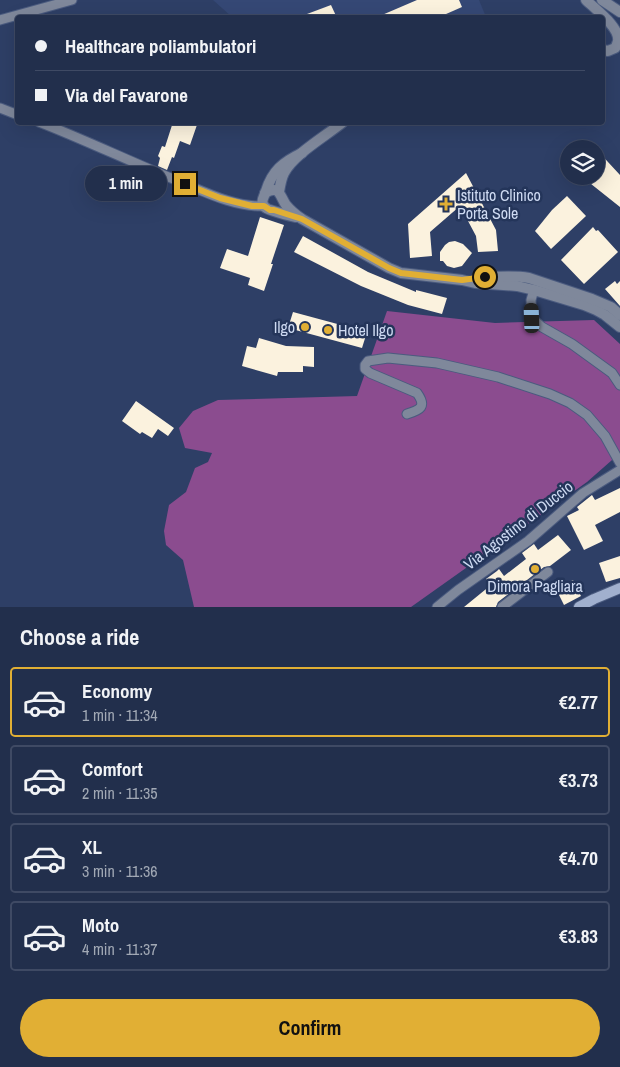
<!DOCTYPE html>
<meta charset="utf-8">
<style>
body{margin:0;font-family:"Archivo Narrow",sans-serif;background:#2e3b56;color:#f1f3f6;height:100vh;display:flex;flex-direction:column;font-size:19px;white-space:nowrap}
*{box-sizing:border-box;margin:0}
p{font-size:16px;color:#a2a9b5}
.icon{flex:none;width:28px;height:28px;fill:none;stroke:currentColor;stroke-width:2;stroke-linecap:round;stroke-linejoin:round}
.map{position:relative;height:607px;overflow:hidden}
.details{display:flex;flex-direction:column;background:#222f4c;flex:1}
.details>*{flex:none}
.guide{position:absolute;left:15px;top:15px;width:590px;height:110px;border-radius:5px;box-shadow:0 5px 20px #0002,0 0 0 1px #3f4a64;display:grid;align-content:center;height:110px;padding:0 20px;background:#222f4c}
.buttons{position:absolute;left:560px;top:140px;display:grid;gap:10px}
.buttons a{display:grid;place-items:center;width:45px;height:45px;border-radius:50%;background:#222f4c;box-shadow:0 5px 20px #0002,0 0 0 1px #3f4a64;font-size:25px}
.end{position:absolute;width:22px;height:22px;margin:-11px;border:6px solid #e1af34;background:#111;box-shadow:0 0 0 2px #111}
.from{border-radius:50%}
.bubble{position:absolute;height:35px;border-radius:18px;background:#222f4c;box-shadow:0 5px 20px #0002,0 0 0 1px #3f4a64;font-size:16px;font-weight:700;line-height:35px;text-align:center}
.car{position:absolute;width:15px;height:30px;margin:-15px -8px;border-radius:6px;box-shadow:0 0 4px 1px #0007;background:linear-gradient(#222 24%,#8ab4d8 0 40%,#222 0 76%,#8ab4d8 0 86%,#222 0)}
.guide b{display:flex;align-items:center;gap:18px;height:48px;font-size:19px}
.guide b+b{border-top:1px solid #3f4a64}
.guide i{width:12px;height:12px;background:#f1f3f6}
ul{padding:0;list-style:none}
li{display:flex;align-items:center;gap:15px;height:70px;margin:0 10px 8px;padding:0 10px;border:2px solid #3f4a64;border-radius:5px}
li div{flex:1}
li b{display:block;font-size:19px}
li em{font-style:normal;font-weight:700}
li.selected{border-color:#e1af34}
li>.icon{width:45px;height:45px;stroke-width:1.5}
h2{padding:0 20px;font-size:22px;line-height:60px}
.primary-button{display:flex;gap:10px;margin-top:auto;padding:10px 20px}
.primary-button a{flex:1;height:58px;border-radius:30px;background:#e1af34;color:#111;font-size:20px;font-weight:700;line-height:58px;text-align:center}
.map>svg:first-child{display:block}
</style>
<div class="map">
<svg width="620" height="607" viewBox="0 0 620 607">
<rect width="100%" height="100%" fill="#2e3f66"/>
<polygon fill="#354875" points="213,0 479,0 486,17 232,17"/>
<polygon fill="#8b4c8f" points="387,311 495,323 594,320 620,344 620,453 587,482 411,607 194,607 183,560 166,545 164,531 169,505 186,492 195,468 208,462 212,453 185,448 179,428 193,411 218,400 357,396"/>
<g fill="#fbf2de">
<polygon points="417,0 459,0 462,7 437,18 375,18"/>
<polygon points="331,5 337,18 299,18 299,17"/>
<polygon points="173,122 198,122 190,145 180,141 174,158 172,157 167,170 158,166 160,158 158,156 162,146 165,147"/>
<polygon points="596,149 620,175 620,207 581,176 596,176"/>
<polygon points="466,173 496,230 498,251 478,252 476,236 460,206 430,232 432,256 410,258 408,224"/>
<polygon points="567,196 586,216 551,249 535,231 552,210"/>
<polygon points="260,217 284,225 271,264 273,264 264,291 248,285 250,278 220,268 227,249 248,256"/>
<polygon points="593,227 596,231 598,230 618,252 584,284 561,260"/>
<polygon points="303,236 368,272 416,292 416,290 447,298 442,314 408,305 361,286 294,252"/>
<polygon points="455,241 463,244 472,253 462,266 454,268 447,266 443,261 440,261 440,252 445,245 449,242"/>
<polygon points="615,281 617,284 620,281 620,306 605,289"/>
<polygon points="293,312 367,332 362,348 288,328"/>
<polygon points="259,338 286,346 314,347 314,367 303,366 303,372 278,372 277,376 242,366 247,346 256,348"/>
<polygon points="136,401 174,428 168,436 158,429 152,438 142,432 140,434 122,421"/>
<polygon points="620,488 620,512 595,525 603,541 584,550 567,516 579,510 577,507 592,495 595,500"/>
<polygon points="558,535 571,550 550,566 544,567 498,602 496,607 464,607 491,585 486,579 497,571 499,569 504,576 526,559 522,553 534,544 538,550"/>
<polygon points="620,556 620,578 606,582 599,563"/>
<polygon points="573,580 581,596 564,605 556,589"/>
</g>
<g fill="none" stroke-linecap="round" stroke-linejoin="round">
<defs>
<g id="minor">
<polyline points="0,20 72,0"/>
<polyline points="0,108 18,115"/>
<path d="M39,122C88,141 135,164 183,183C209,194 236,207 264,206"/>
<polyline points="534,290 531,300 532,318 542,327 572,344 612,373 620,385"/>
<path d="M407,414C420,410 427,407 417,393L370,373L365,369V365L368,361L388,358L437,363L498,377L550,394L570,403L587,415L605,436L620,463"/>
<polyline points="437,607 458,590 528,541 583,493 620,470"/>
<polyline points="502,607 548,572"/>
</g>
<g id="tertiary">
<path d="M586,0C595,9 620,27 618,41C618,41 616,47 615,48L608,51L602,50"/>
<polyline points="602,0 620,12"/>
<path d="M279,192C280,186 281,179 284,173C294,154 326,136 343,122"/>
<path d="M265,193C280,184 280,197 286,205C291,211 296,215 302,219L389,268L401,273L462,280L475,283L517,286L534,290L584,305L596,310L605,315L620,327"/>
<path d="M296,217C291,216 268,210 266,208C259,203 264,197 266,191C272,171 283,162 302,153"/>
<path d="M477,278C494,277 512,275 529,278L592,299L611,307L620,315"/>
</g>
<polyline id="secondary" points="579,607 594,599 620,588"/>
</defs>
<use href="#minor" stroke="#4b5b7f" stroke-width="11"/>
<use href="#tertiary" stroke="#4b5b7f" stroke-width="12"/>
<use href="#secondary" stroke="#4b5b7f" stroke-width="12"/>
<use href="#minor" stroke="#7f889b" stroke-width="9"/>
<use href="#tertiary" stroke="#7f889b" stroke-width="10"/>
<use href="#secondary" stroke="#a1b0ce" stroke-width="10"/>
</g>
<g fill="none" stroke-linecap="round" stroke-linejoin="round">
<polyline stroke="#e1af34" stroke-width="6" points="185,184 220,198 252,206 264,206 270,210 274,210 302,219 389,268 401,273 462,280 485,277"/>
</g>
<g fill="#e1af34" stroke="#24355a" stroke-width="2">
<path d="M443.5 196.5h5v5h5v5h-5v5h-5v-5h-5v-5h5z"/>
<circle cx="305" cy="327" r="5"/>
<circle cx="328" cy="330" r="5"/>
<circle cx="535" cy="569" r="5"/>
</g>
<g text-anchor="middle" stroke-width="5" stroke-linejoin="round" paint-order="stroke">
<g font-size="16" fill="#cedaf2" stroke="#24355a" text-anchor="start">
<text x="457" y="201">Istituto Clinico<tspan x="457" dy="18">Porta Sole</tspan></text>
<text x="295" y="333" text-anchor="end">Ilgo</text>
<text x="338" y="336">Hotel Ilgo</text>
<text x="535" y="592" text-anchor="middle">Dimora Pagliara</text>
</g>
<g font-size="16" fill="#cedaf2" stroke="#24355a">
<text transform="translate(518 525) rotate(-38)" y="6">Via Agostino di Duccio</text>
</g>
</g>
</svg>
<div class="buttons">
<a><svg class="icon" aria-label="layers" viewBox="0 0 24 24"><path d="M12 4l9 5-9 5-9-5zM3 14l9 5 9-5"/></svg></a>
</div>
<i class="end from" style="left:485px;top:277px"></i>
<i class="end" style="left:185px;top:184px"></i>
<div class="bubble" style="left:85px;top:166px;width:82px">1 min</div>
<i class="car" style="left:532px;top:318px;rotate:358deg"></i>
<div class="guide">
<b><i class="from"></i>Healthcare poliambulatori</b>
<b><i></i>Via del Favarone</b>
</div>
</div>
<section class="details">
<h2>Choose a ride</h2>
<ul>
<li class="selected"><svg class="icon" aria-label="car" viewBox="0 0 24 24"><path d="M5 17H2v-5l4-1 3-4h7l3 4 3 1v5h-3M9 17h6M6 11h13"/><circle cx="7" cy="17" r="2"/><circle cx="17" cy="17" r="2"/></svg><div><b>Economy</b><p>1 min · 11:34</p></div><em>€2.77</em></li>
<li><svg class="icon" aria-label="car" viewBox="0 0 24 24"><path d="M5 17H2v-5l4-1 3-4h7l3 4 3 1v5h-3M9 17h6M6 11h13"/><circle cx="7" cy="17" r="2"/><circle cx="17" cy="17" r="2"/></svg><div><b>Comfort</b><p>2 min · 11:35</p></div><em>€3.73</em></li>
<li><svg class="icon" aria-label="car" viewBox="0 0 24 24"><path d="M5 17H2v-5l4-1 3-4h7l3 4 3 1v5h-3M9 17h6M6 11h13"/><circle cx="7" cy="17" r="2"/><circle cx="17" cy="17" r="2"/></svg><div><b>XL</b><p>3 min · 11:36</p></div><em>€4.70</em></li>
<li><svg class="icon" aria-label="car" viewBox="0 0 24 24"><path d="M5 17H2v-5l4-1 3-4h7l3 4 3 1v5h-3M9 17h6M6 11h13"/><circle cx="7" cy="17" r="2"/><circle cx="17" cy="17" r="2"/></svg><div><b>Moto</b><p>4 min · 11:37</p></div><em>€3.83</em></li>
</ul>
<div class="primary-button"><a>Confirm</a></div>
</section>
